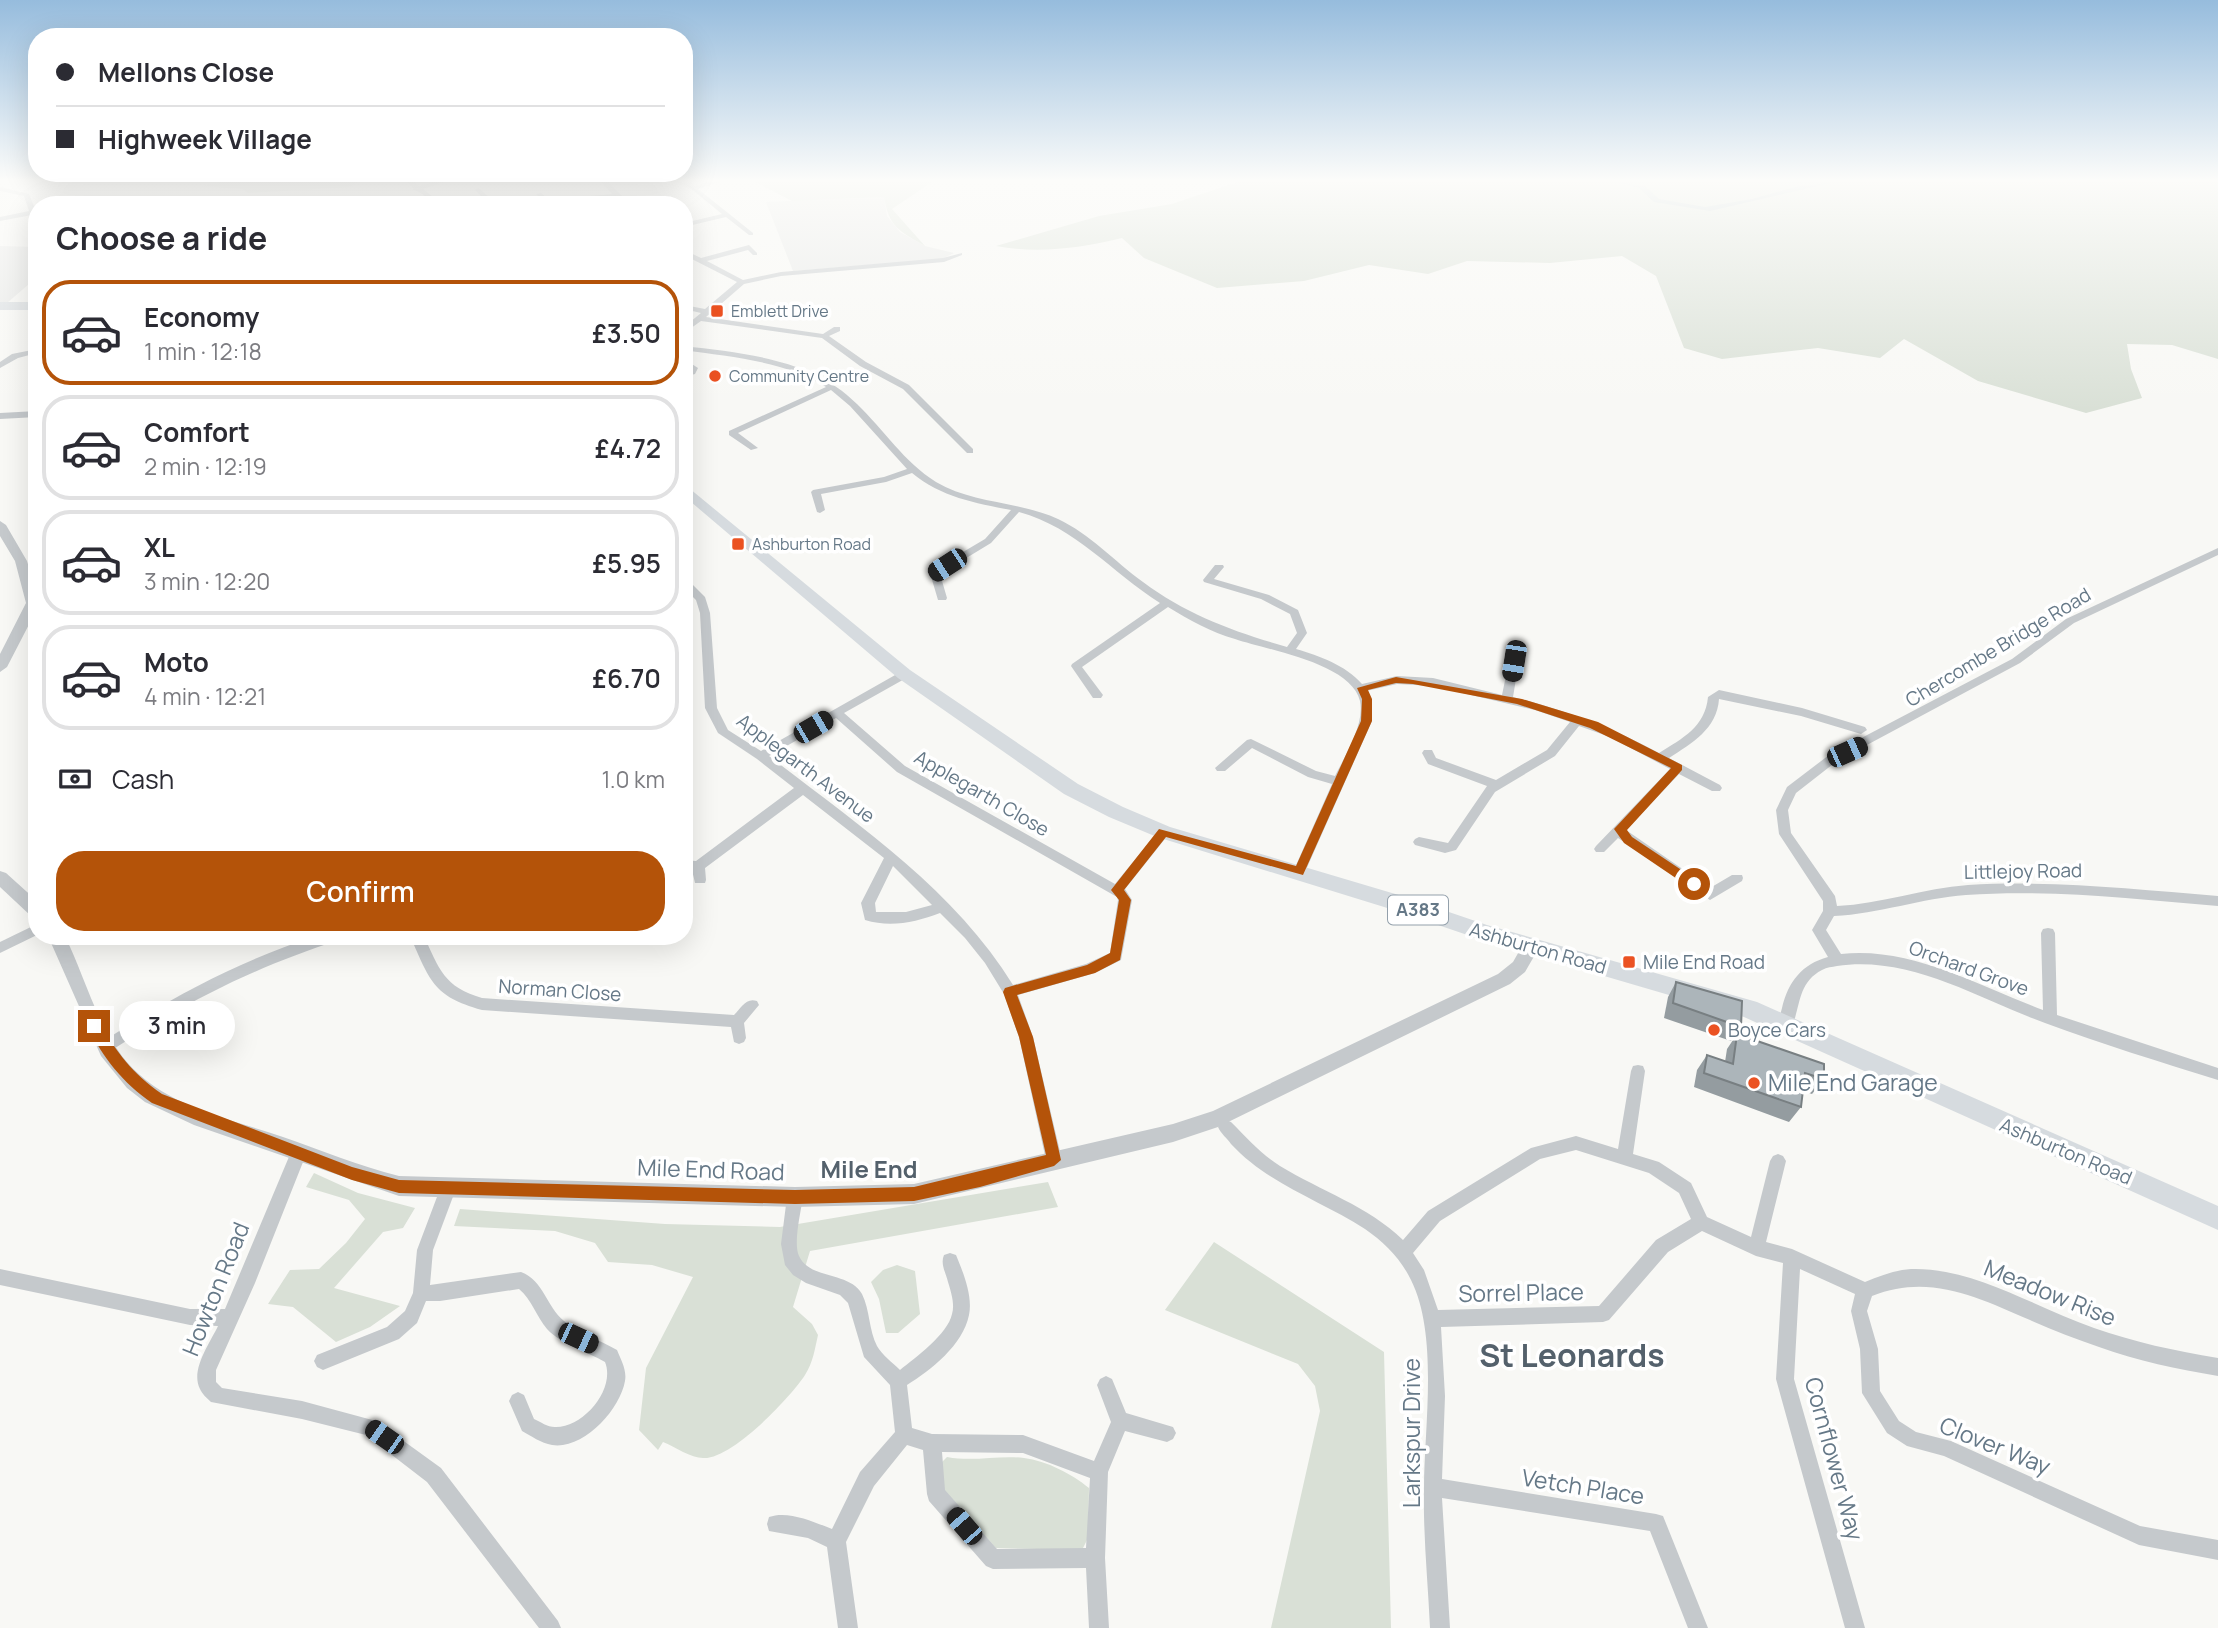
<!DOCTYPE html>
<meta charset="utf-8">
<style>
body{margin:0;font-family:Manrope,sans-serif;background:#f2f2f3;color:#2b2b33;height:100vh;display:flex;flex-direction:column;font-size:26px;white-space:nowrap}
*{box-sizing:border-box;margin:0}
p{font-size:23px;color:#7c7c81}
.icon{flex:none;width:38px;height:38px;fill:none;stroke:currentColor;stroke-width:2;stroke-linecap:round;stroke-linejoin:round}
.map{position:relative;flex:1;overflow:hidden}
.drawer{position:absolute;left:28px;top:196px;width:665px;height:749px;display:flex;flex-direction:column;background:#fff;border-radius:28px;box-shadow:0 7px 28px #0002}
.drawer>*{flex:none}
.top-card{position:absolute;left:28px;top:28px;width:665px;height:154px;border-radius:28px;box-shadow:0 7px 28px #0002;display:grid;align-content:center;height:154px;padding:0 28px;background:#fff}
.end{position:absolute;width:32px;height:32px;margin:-16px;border:9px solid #b45309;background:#fff;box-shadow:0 0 0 4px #fff}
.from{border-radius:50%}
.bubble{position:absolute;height:49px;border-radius:24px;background:#fff;box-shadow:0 7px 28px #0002;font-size:23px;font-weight:600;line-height:49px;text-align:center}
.car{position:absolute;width:21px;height:42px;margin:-21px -10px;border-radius:9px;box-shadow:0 0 5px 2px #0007;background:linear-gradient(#222 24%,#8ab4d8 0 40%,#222 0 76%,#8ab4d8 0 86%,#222 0)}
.top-card b{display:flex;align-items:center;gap:24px;height:66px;font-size:26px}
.top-card b+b{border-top:2px solid #e1e1e2}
.top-card i{width:18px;height:18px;background:#2b2b33}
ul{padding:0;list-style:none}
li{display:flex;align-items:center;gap:21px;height:105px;margin:0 14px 10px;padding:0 14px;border:4px solid #e1e1e2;border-radius:28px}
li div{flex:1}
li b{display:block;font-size:26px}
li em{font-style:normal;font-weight:600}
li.selected{border-color:#b45309}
li>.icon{width:63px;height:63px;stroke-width:1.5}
h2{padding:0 28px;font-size:32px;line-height:84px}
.pay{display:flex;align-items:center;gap:18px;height:77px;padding:0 28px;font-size:26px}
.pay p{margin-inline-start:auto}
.primary-button{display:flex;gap:14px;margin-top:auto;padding:14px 28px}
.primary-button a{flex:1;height:80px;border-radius:28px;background:#b45309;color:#fff;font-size:28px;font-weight:600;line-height:80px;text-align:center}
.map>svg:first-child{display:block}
</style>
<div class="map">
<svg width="2218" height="1628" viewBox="0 0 2218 1628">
<rect width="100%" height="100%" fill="#f8f8f5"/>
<g fill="#e6e7e6">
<polygon points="884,197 887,216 900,232 925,246 954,253 942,259 793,271 766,202"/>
<polygon points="0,246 37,247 37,277 7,303 0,303"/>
</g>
<g fill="#d9e0d6">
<polygon points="222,182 358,182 349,187 248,193 242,189 202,186"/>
<path d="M755,182H932L892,209L925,246C899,231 889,227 884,197L792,201Z"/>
<path d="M1237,182H2218V359L2172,345L2127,344L2131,369L2142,398L2086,413L1978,381L1904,339L1880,358L1818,348L1722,359L1684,348L1656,276L1622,256L1550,263L1467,261L1428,274L1369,265L1304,281L1217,288L1144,258L1122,238C1080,248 1039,254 996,246L1099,216L1172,204Z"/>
<polygon points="314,1173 358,1193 415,1208 403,1228 383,1232 334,1288 400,1306 370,1327 336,1342 293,1307 268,1304 290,1270 319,1269 346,1243 365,1219 349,1200 306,1187"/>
<path d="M1048,1182L1058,1207L810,1251L793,1307L812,1324L818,1335C815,1348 813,1363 805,1375C790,1398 731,1460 703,1458C691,1458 675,1447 663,1442L658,1450L639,1430L646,1368L693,1277L652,1265L608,1262L595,1243L555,1231L454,1226L460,1209L665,1224L780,1227Z"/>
<polygon points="1214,1242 1384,1352 1391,1628 1271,1628 1320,1411 1315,1386 1298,1364 1165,1310"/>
<polygon points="897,1265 915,1271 920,1314 898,1333 886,1333 879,1299 871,1282 883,1270"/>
<path d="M947,1457C973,1462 999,1455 1024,1458C1047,1461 1072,1474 1089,1488L1088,1538L1082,1550L996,1548L943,1489L940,1464Z"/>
</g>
<polygon fill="#bcc9cd" points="1617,182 1645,186 1659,199 1705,207 1752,199 1795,187 1835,182 1710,211 1654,202 1639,188"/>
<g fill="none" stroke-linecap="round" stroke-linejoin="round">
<g fill="#c5c9cc" fill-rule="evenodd">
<path d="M407,182H414L419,186L433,182H444L423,189L443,205C430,205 425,192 413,190V188Z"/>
<polygon points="601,182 608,182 631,205 624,205 616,197 547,204 536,194 541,193 549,200 612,194"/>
<polygon points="683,182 690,182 695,186 707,182 719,182 698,189 753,233 753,235 749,235 726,217 684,227 684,223 722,214"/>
<polygon points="0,187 29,194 37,214 0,221 0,217 29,211 24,196 0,191"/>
<polygon points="478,188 480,189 497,205 490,205 475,190"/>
<polygon points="291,196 296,197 282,205 273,205"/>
<polygon points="200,203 203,204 204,205 197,205"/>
<polygon points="749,245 757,253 757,255 753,255 748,250 707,261 743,280 781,272 943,258 962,253 962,255 944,262 781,276 744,284 706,317 823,334 834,327 840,327 840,331 829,336 866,362 909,385 973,449 973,453 967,453 903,389 860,366 822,338 701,321 684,333 684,327 701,313 684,309 684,305 705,309 737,282 684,255 684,250 701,258"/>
<path d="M684,346C743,353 813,359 857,404C884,430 904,462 936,482C973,504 1019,501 1058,519C1090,534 1114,561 1143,582C1187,615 1235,632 1287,647L1297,633L1290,614L1261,599L1204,582L1203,580L1215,565H1223L1224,567L1214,579L1269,595L1298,610L1307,633L1296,649C1320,656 1345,665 1362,684L1397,676L1433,678L1502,695L1509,661L1514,658L1519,661L1513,697C1565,710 1612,728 1659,753C1683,738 1705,727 1708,697L1719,690L1802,708L1865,727L1867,730L1861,734L1801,716L1719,699C1717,729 1692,743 1669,758L1720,785L1722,788L1720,791H1712L1679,774L1626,830L1710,888L1732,875H1742L1743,878L1742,881L1710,900L1618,838L1604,852H1596L1594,849L1596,846L1670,769L1610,737L1579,726L1555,756L1495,792L1456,850L1445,853L1415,845L1413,842L1415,839L1419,837L1448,843L1487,786L1428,764L1422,753L1424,750H1432L1436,758L1496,780L1547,750L1570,722L1535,710L1433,686L1397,684L1366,691L1371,701L1372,721L1305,872L1304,875H1294L1293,872L1332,784L1308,777L1252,748L1225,771H1217L1215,768L1247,740L1251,739L1316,771L1335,776C1345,756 1365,724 1360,701C1351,663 1267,650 1235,639C1211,632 1189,620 1168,607L1082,667L1103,695L1101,698H1093L1071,666L1072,664L1160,603C1111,572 1077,528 1019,512L991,543L940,574L947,598L946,600H938L930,573L931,571L985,539L1011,510C975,503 941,497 912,473L886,482L821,494L825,510L820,513L817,512L811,492L813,490L884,477L907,469L850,406L831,390L738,433L758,448L751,450L729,435V431L826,387C785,361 731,357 684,350Z"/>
<polygon points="37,349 37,353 18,358 0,368 0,362 12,354"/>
<polygon points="684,359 698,368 695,374 684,377 684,372 690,369 684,365"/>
<polygon points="37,411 37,417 0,419 0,413"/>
<path d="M2218,548V555L2074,623L2020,663L1837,761L1796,793L1788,810L1791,833L1835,896L1837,906C1881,904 1924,888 1968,885C2051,880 2135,889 2218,896V906C2135,899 2050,889 1966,895C1922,898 1879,914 1834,916L1826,930L1841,954C1911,946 1979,986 2043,1010L2041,933L2043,929L2048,928L2053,929L2055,933L2057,1015L2218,1068V1080C2160,1062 2102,1044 2045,1023C1979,999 1910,955 1837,966C1832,967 1827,967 1822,970C1797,983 1801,1007 1791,1029L1786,1031L1781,1029C1778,1022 1780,1015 1782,1008C1788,982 1802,964 1828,957L1812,930L1823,911V901L1779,834L1776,810L1787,787L1829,755L2012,659L2066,619Z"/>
<path d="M684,579L688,580L705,597L710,613L717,708L728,730L761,751L904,670L909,674L908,677L844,713L905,766L1115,884L1160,829H1168L1170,832L1168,835L1125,889L1132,900L1121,960L1095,973L1018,995L1033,1037L1062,1160L1059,1165L1054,1167L1049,1165L1046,1160L1019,1037L1004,994L985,963L965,938L940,913C916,922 891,928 865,920L861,903L884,858L803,795L705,868L706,880L705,883H695L692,870H684V860L696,861L794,788L757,759L718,733L705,708L700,613L696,600L684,588ZM836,718L897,772L1117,897L1118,900L1110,953L1086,964L1013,985C954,889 857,824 769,756ZM893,866L932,905L906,912H876L875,903Z"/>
<polygon points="37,924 37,935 0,953 0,942"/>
<path d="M316,936H341L339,940C253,968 188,1001 112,1050L107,1052L102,1050L100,1046L102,1042C170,998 239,961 316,936Z"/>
<path d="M410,936H424C439,969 444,987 482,998L734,1015C741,1008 746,997 757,1001L759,1005L744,1023L746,1038L744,1042L739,1044L734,1042L731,1027L482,1010C432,996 430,980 410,936Z"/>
<path d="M1638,1065L1643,1066L1645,1071L1633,1154L1659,1162L1691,1183L1707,1217L1751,1237L1770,1161L1773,1156L1778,1154L1783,1156L1786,1161L1766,1242L1792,1249L1865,1282C1880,1276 1895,1270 1911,1269C1973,1267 2036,1308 2094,1328C2134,1342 2175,1351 2218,1358V1376C2177,1369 2138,1361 2099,1347C2076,1339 2052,1330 2030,1320C1977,1297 1929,1273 1872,1296L1867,1311L1878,1349L1880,1391L1899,1421L1916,1432L1951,1441L2140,1526L2218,1540V1560L2139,1545L1944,1456L1907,1446L1887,1433L1862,1393L1860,1349L1851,1311L1855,1294L1800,1269L1794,1379L1865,1628H1845L1776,1379L1783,1263L1756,1256L1702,1231L1668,1252L1609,1320L1603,1322L1441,1327L1445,1396L1442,1479L1656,1514L1663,1516L1708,1628H1688L1650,1531L1442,1498L1450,1628H1430C1428,1582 1423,1536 1424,1490C1424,1428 1439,1336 1411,1280C1401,1259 1384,1242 1365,1229C1320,1200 1268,1184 1231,1144C1227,1138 1221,1134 1218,1127L1221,1122L1226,1120L1231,1122C1247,1138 1261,1154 1280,1166C1321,1191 1368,1206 1403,1240L1428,1211L1531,1148L1576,1136L1618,1149L1631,1071L1633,1066ZM1576,1150L1649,1173L1679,1193L1691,1219L1656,1240L1599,1306L1438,1310L1424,1270L1413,1253L1440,1221L1540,1159Z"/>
<path d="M299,1145L304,1147L307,1152L255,1283L216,1370V1382L222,1388L302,1401L376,1421L441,1468L558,1621L561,1628H539L427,1482L366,1435L302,1419L211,1402C207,1398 202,1394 200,1389C190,1370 210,1343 218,1326L190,1325L0,1285V1269L190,1309H225L291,1152L294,1147Z"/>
<path d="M449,1179L455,1181L457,1186L433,1250L430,1285L521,1272C544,1281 546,1306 564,1321C579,1334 600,1340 617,1350C621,1360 627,1370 625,1381C620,1410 583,1450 552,1445C541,1443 531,1436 522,1431L509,1401L512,1395L518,1392L524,1395L534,1419C541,1422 547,1427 555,1427C583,1428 616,1389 605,1362C586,1351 562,1345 547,1329C536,1316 532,1300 519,1289L440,1301H426L417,1323L399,1339L323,1370L317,1367L314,1361L317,1355L387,1327L405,1311L413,1293L417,1250L443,1181Z"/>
<path d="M795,1190L801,1192L803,1197C801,1211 793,1243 799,1256C810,1280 849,1271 862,1294C870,1310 869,1331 877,1346C882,1355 893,1363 900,1370C915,1358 948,1334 952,1314C955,1304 951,1292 948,1282C946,1273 940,1264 944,1255L950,1253L956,1255C963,1272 973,1296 969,1315C963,1345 931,1370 907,1385L912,1428L932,1434L1023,1435L1094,1461L1111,1422L1097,1385L1100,1379L1106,1376L1112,1379L1126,1413L1173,1427L1176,1433L1173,1439L1167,1442L1125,1431L1108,1472L1105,1558L1109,1628H1089L1086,1568L993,1569L986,1566L929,1501L927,1494L923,1450L907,1445L874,1486L846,1542L858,1628H838L827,1547L808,1538L769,1531L767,1524L769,1517C788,1510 814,1522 832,1529L860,1472L895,1432L890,1385L864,1357L848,1303L840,1295L806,1283L793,1275L785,1265L781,1244L787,1197L789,1192ZM942,1452L1023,1453L1090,1478L1086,1548L997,1549L945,1490Z"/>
</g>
<g fill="#c5c9cc" fill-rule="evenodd">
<polygon points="0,521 6,525 27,561 37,593 37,609 7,667 0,672 0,654 26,603 15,561 0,536"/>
<polygon points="0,871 6,873 37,901 37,918 31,916 0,887"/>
<path d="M48,936H65C85,977 97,1026 126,1061C165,1107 228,1118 283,1137C321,1150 359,1166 399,1176L795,1187L914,1184L1173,1124L1213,1111L1498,974L1513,962L1525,941L1531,939L1537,941L1540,946L1525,972L1510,984L1218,1127L1173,1142L914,1204L795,1207L399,1196L194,1125L145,1102L127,1088L101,1056Z"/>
</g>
<g fill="#d6dbdf" fill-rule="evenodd">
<rect x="0" y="302" width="37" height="8"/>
<polygon points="684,484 910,670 1078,784 1123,807 1170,827 1402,896 1487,925 1757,1002 2218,1206 2218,1230 1744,1017 1485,941 1397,911 1157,837 1109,817 1064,794 898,678 684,496"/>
</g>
</g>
<g fill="#949ca0">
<polygon points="1676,982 1741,1027 1731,1041 1664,1018 1668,997"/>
<polygon points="1737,1034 1824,1079 1812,1094 1803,1091 1801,1107 1789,1122 1694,1087 1697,1070 1707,1055 1725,1062 1727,1049"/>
</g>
<g fill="#acb5ba" stroke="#787f82" stroke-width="2">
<polygon points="1676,982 1742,1001 1741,1027 1673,1003"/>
<polygon points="1737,1034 1824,1064 1824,1079 1805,1073 1801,1107 1704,1073 1707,1055 1733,1064"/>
</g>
<linearGradient id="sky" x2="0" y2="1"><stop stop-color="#96bcdd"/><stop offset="0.44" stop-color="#fcfcfa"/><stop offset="1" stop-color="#fcfcfa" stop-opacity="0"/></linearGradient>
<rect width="2218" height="410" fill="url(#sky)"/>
<path fill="#b45309" d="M1396,677L1522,699L1598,722L1682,765V770L1627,830L1632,837L1698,881V887H1689L1624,843L1614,829L1671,768L1590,728L1517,704L1413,684L1396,683L1368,690L1372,699V721L1303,875L1166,837L1124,890L1131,900L1120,960L1095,973L1017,995L1033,1037L1061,1160L1054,1166L980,1187L914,1201L795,1204L399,1193L352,1180L152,1103C122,1082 104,1059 87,1026L94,1020L99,1022C118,1054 131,1072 162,1094L352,1167L399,1180L795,1190L914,1187L1046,1155L1019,1037L1003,992L1005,988L1087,965L1110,953L1119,900L1111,890L1159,829L1296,866L1361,721L1362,699L1357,688Z"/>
<g fill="#eb5222" stroke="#fff" stroke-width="2.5">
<rect x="710" y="304" width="14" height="14" rx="3.5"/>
<circle cx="715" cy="376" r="7"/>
<rect x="731" y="537" width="14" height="14" rx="3.5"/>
<rect x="1622" y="955" width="14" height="14" rx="3.5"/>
<circle cx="1714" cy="1030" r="7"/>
<circle cx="1754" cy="1083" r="7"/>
</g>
<g text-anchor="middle" stroke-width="7" stroke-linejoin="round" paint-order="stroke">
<g font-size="16" fill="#657887" stroke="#fff" text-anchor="start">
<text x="731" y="317">Emblett Drive</text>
<text x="729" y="382">Community Centre</text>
<text x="752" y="550">Ashburton Road</text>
</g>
<rect fill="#fff" stroke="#93a0ab" stroke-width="2" x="1388" y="895.5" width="60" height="29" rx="5"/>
<g font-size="18" font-weight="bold" fill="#657887">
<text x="1418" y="916">A383</text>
</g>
<g font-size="19" fill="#657887" stroke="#fff">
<text transform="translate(1998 647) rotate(-31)" y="7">Chercombe Bridge Road</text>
<text transform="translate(806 768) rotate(37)" y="7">Applegarth Avenue</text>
<text transform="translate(982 793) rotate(30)" y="7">Applegarth Close</text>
<text transform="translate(2023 871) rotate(-1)" y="7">Littlejoy Road</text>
<text transform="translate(1538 948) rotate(16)" y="7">Ashburton Road</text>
<text transform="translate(1969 968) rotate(20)" y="7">Orchard Grove</text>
<text transform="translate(560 990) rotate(4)" y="7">Norman Close</text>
<text transform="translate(2066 1151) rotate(23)" y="7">Ashburton Road</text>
</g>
<g font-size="19" fill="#657887" stroke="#fff" text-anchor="start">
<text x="1643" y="969">Mile End Road</text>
<text x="1728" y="1037">Boyce Cars</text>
</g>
<g font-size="23" fill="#657887" stroke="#fff" text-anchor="start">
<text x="1768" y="1091">Mile End Garage</text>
</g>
<g font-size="23" fill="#657887" stroke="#fff">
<text transform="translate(711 1170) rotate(2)" y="8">Mile End Road</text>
<text transform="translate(216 1289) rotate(-68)" y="8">Howton Road</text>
<text transform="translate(1521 1293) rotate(-1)" y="8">Sorrel Place</text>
<text transform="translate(2050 1293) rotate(22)" y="8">Meadow Rise</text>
<text transform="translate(1412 1433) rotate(-90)" y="8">Larkspur Drive</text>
<text transform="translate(1995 1446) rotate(22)" y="8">Clover Way</text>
<text transform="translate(1834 1459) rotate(75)" y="8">Cornflower Way</text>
<text transform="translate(1583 1487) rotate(9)" y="8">Vetch Place</text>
</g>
<g font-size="24" font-weight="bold" fill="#54616c" stroke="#fff">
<text x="869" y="1178">Mile End</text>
</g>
<g font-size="32" font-weight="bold" fill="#54616c" stroke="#fff">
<text x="1572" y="1367">St Leonards</text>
</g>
</g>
</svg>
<i class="end from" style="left:1694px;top:884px"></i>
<i class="end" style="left:94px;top:1026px"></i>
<div class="bubble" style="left:119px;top:1001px;width:116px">3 min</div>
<i class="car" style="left:947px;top:565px;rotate:237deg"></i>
<i class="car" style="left:1514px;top:661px;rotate:189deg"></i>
<i class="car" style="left:813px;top:727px;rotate:60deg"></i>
<i class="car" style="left:1847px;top:752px;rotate:66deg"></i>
<i class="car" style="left:578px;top:1338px;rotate:115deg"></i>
<i class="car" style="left:384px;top:1437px;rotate:305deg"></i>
<i class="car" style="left:964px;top:1526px;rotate:319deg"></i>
<div class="top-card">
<b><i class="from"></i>Mellons Close</b>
<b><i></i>Highweek Village</b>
</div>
<section class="drawer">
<h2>Choose a ride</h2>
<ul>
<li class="selected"><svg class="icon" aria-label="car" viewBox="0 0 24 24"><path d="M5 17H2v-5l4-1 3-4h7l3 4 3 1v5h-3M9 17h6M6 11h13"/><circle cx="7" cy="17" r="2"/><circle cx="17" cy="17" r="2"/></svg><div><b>Economy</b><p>1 min · 12:18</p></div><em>£3.50</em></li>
<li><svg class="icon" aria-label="car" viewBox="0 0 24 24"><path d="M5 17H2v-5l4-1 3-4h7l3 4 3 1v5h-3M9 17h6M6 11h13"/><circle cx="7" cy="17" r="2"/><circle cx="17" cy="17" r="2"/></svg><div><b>Comfort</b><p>2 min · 12:19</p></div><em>£4.72</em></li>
<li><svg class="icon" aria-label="car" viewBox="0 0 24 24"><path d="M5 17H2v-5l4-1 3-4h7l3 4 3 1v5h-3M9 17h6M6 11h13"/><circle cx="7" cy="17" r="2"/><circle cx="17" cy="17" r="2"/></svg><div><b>XL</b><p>3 min · 12:20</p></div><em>£5.95</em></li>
<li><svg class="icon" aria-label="car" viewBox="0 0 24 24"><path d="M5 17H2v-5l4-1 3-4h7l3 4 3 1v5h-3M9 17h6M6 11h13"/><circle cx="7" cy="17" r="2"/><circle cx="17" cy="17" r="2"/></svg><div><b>Moto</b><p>4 min · 12:21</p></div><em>£6.70</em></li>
</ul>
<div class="pay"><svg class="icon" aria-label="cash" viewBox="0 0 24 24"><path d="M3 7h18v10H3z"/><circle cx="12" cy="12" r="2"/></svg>Cash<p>1.0 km</p></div>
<div class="primary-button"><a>Confirm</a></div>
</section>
</div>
